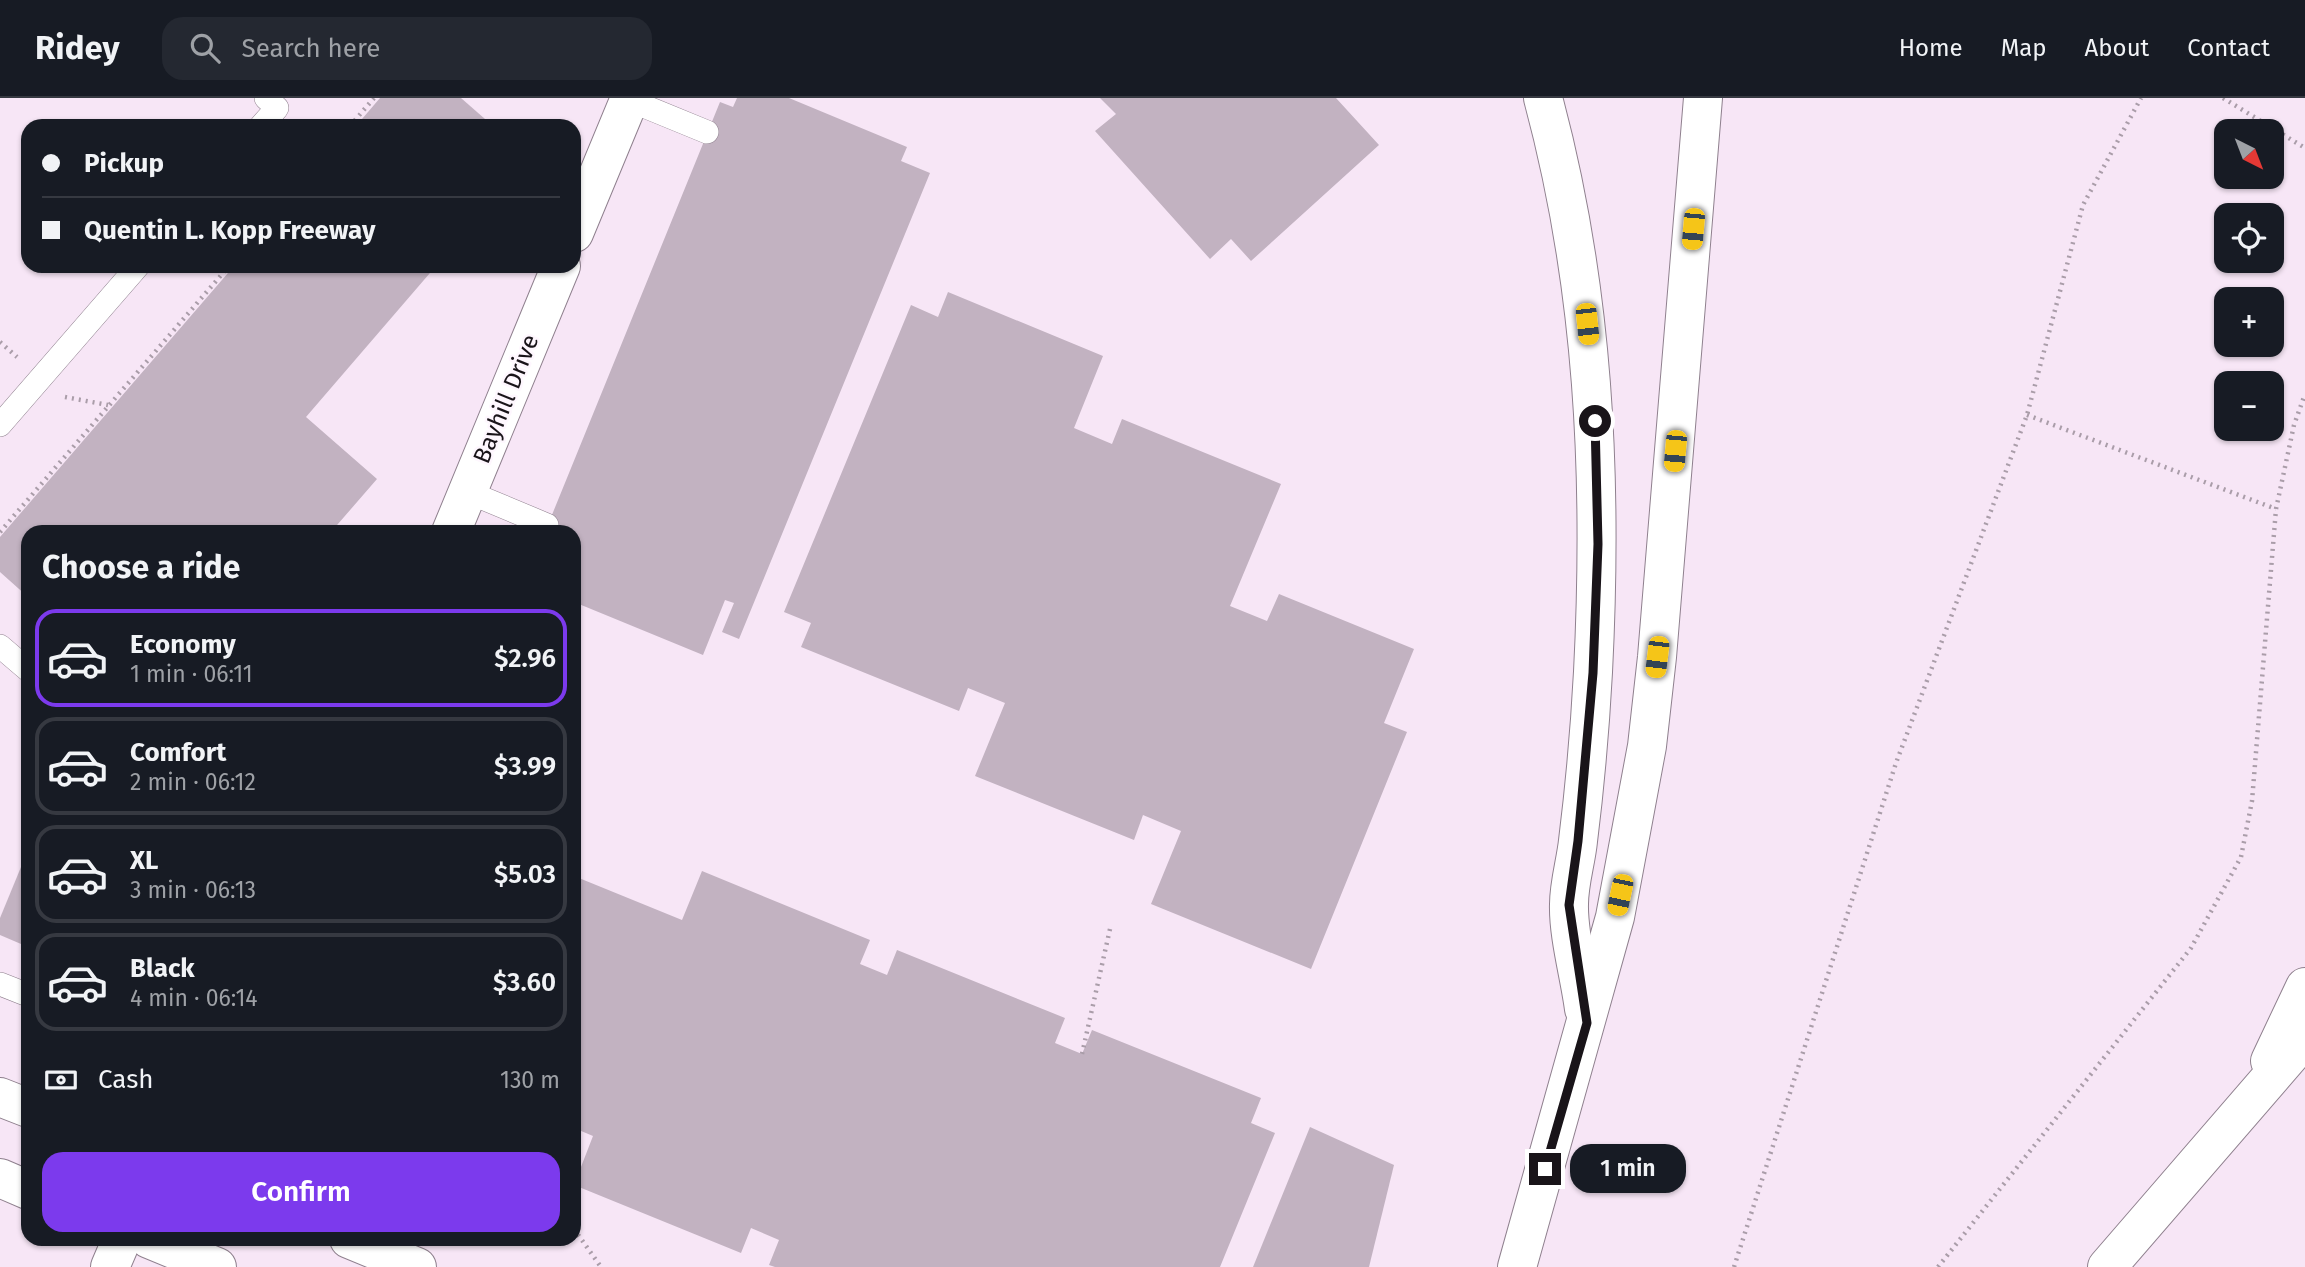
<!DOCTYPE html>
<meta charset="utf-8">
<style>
body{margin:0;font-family:"Fira Sans",sans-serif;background:#242831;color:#f1f3f6;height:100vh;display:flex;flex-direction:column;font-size:26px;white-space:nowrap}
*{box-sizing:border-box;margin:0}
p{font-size:23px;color:#9ea1a6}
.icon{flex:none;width:38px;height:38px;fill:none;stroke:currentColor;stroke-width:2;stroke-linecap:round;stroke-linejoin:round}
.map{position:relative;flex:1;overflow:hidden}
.drawer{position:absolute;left:21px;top:427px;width:560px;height:721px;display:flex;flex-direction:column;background:#171b24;border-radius:21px;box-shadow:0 2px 5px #0004}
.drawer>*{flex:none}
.top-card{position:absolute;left:21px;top:21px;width:560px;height:154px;border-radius:21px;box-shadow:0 2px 5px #0004;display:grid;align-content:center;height:154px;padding:0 21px;background:#171b24}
.needle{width:46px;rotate:138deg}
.fabs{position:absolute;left:2214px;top:21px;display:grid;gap:14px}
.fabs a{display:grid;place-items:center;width:70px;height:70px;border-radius:14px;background:#171b24;box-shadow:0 2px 5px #0004;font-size:35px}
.end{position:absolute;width:32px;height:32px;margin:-16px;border:9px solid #191419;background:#fff;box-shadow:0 0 0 4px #fff}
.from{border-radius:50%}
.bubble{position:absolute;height:49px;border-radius:21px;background:#171b24;box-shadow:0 2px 5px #0004;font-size:23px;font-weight:600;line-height:49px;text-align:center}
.car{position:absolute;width:21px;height:42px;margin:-21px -10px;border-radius:9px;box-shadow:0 0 5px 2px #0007;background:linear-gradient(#f5c518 24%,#345 0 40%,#f5c518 0 76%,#345 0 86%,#f5c518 0)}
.top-card b{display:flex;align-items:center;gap:24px;height:66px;font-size:26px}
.top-card b+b{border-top:2px solid #363941}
.top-card i{width:18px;height:18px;background:#f1f3f6}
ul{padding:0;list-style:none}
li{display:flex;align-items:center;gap:21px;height:98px;margin:0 14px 10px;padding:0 7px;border:4px solid #363941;border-radius:21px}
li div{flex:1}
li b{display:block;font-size:26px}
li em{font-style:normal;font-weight:600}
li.active{border-color:#7c3aed}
li>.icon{width:63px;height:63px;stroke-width:1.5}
h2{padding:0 21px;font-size:32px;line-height:84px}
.pay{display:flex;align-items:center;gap:18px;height:77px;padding:0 21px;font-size:26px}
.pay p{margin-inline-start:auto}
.cta{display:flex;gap:14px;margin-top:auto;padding:14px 21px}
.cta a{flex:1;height:80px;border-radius:21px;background:#7c3aed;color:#fff;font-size:28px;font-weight:600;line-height:80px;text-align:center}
header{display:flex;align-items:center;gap:42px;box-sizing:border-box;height:98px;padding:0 35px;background:#171b24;border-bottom:2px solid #363941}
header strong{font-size:33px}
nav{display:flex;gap:38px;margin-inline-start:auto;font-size:24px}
.search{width:490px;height:63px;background:#242831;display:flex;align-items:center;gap:18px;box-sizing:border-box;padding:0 24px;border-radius:21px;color:#9ea1a6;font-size:26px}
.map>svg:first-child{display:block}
</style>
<header>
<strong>Ridey</strong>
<div class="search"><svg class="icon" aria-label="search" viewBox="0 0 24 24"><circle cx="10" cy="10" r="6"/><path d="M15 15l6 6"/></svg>Search here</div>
<nav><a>Home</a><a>Map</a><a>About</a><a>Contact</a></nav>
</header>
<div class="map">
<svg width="2305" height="1169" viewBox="0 0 2305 1169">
<rect width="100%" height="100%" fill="#f7e6f6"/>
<g fill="#c2b2c1">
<polygon points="380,0 461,0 493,28 356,28"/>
<polygon points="737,0 789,0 907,49 901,63 930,75 739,541 722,534 734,505 725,502 703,557 574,504 574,434 545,434 720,4 733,9"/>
<polygon points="1100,0 1336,0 1379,47 1251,163 1231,141 1210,161 1095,33 1116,16"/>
<polygon points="234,168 436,168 306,319 377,381 331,434 28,434 28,499 0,474 0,439"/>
<polygon points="948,194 1103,258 1074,330 1112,346 1122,321 1281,386 1230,508 1267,523 1279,496 1414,551 1384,625 1407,634 1311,871 1151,806 1181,733 1143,717 1134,742 975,678 1005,605 968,590 959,613 801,549 811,525 784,514 911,207 938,219"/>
<polygon points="28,752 28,849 0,837 0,820"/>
<polygon points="702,773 870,842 860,866 887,877 897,852 1065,920 1055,945 1082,956 1092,932 1261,1000 1251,1025 1275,1035 1220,1169 775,1169 769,1167 779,1142 751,1130 741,1155 574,1087 593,1038 574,1030 574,778 682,822"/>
<polygon points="1310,1029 1394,1067 1369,1169 1253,1169"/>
</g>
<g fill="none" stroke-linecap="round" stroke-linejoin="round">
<defs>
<g id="service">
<polyline points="629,2 707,34"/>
<polyline points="261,28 277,10 266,0"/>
<polyline points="0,327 138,168"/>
<polyline points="468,394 547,427"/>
<polyline points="0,548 28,572"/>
<polyline points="0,886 28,897"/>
</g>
<g id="minor">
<polyline points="574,135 630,0"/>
<polyline points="451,434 561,168"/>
<polyline points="110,1169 122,1141"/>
</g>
<g id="tertiary">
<polyline points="0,999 28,1010"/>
<polyline points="0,1080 28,1092"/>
<polyline points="149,1141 217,1169"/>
<polyline points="349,1141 417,1169"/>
</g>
<g id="motorway">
<path d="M1543,0C1594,189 1603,379 1593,574C1590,630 1585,687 1578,743C1576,763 1569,785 1569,806C1568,838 1580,879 1584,911"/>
<polyline points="2270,963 2305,889"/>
<polyline points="1517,1169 1615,819 1647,648 1657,559 1703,0"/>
<polyline points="2107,1169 2305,940"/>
</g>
</defs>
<use href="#service" stroke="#8f808e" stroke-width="24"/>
<use href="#minor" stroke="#8f808e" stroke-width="40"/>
<use href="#tertiary" stroke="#8f808e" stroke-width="40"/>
<use href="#motorway" stroke="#8f808e" stroke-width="40"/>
<g stroke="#aa9da9" stroke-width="4.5" stroke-dasharray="2 5" stroke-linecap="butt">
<polyline points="2223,0 2305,50"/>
<polyline points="350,28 374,0"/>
<polyline points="0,244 17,259"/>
<polyline points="65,299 108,307"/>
<polyline points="2027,317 2276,411"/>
<polyline points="0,434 229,168"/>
<polyline points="1082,956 1110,831"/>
<polyline points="574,1131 601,1169"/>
<polyline points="1734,1169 1896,665 2027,317 2083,107 2141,0"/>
<polyline points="1938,1169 2191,850 2241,759 2252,703 2276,411 2294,327 2305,296"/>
</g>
<use href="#service" stroke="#fff" stroke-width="23"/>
<use href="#minor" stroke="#fff" stroke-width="38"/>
<use href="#tertiary" stroke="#fff" stroke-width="38"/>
<use href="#motorway" stroke="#fff" stroke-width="38"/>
</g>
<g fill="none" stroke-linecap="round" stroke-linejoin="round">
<polyline stroke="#191419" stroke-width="9" points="1545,1071 1587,925 1569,807 1578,743 1593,575 1598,446 1595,323"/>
</g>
<g text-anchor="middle" stroke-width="5" stroke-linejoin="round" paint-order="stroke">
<g font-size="24" fill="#191419" stroke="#fef7fe">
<text transform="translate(506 301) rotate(-68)" y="8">Bayhill Drive</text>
</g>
</g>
</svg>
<div class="fabs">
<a><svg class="needle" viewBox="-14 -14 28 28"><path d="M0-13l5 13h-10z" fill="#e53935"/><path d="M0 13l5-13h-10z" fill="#9ea1a6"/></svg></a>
<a><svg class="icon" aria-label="locate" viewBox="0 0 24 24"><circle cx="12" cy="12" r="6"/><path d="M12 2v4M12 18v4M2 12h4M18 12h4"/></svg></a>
<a>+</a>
<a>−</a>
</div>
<i class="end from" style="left:1595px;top:323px"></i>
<i class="end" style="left:1545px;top:1071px"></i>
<div class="bubble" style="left:1570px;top:1046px;width:116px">1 min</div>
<i class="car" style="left:1693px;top:131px;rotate:185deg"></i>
<i class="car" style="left:1587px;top:226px;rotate:174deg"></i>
<i class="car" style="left:1675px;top:353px;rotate:185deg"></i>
<i class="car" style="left:1657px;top:559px;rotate:187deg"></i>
<i class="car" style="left:1620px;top:797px;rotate:192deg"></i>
<div class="top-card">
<b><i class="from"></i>Pickup</b>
<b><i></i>Quentin L. Kopp Freeway</b>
</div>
<section class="drawer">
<h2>Choose a ride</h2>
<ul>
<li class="active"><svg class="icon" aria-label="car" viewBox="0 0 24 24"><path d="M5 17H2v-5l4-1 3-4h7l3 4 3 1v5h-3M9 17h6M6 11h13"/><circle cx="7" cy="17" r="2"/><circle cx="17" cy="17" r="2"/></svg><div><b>Economy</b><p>1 min · 06:11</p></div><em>$2.96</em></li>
<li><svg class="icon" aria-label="car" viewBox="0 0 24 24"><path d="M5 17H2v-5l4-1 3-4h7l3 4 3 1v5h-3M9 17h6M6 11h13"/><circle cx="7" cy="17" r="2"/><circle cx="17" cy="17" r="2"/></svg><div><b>Comfort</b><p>2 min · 06:12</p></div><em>$3.99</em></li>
<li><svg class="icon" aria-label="car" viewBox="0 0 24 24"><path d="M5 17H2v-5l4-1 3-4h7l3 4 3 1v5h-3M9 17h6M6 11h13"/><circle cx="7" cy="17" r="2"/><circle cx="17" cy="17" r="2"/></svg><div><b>XL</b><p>3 min · 06:13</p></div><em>$5.03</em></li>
<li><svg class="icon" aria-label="car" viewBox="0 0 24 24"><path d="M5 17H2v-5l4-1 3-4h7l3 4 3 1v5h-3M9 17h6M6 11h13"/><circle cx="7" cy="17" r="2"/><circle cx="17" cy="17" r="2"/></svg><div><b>Black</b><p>4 min · 06:14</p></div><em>$3.60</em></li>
</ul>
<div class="pay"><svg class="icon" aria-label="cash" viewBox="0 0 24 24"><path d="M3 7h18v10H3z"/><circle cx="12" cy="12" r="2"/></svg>Cash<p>130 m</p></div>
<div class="cta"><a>Confirm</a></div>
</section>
</div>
